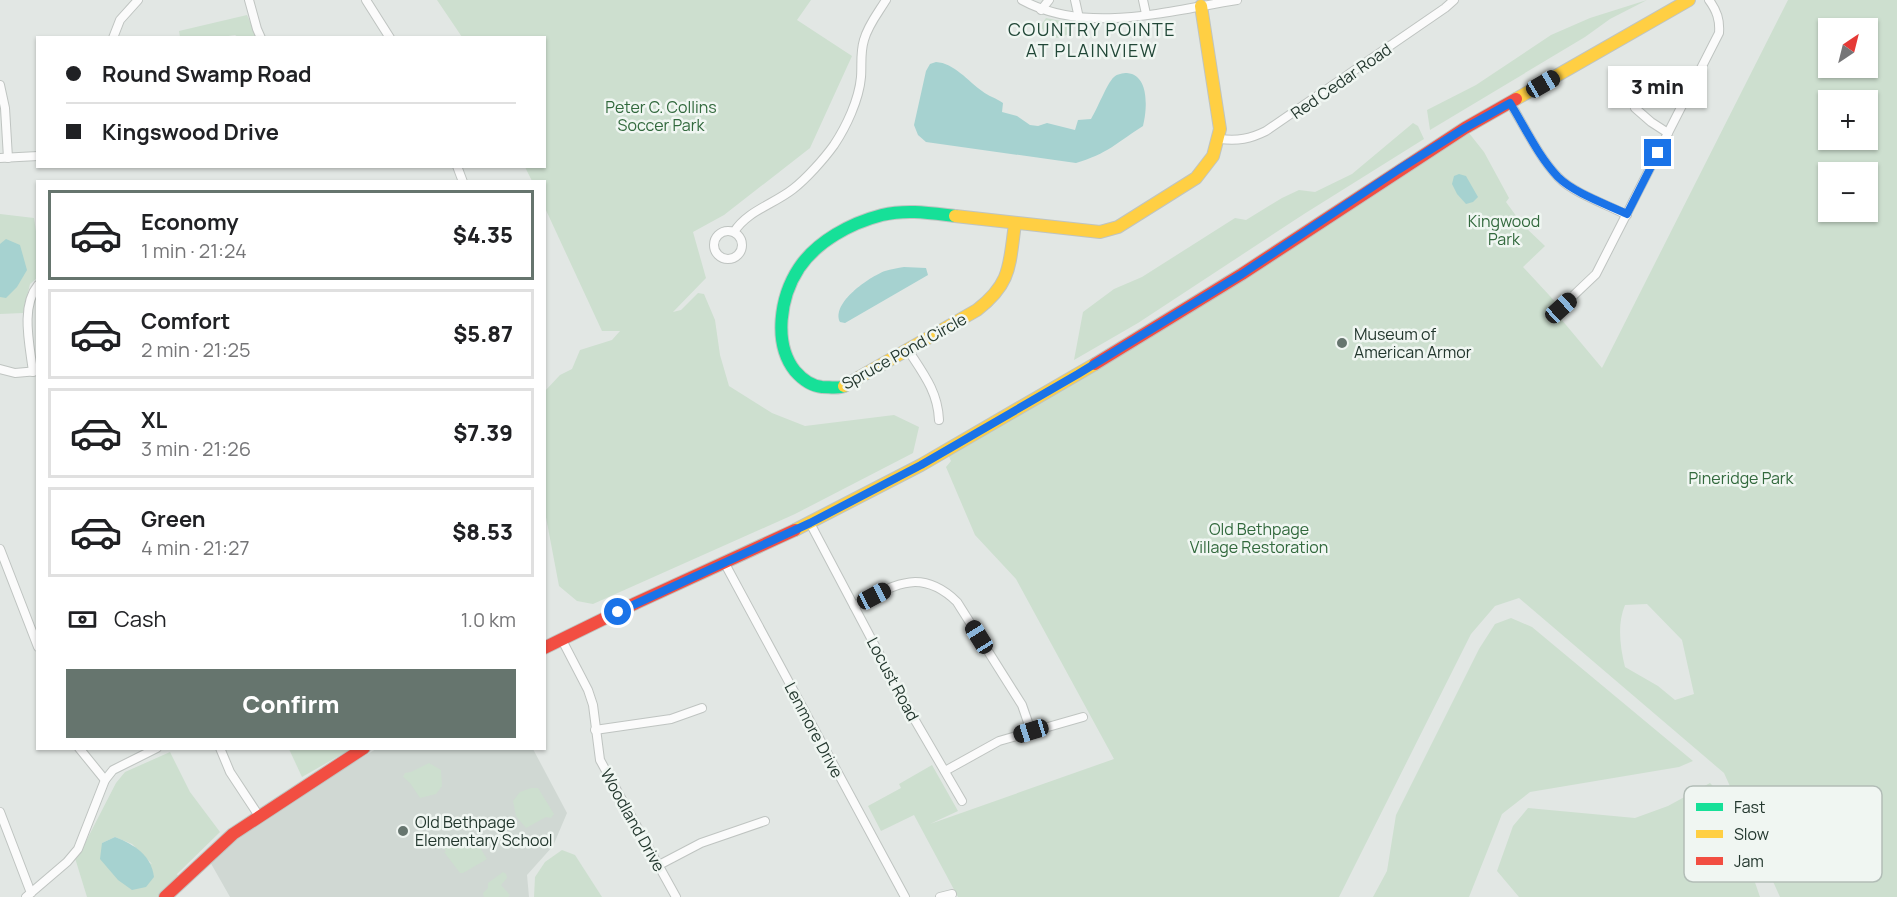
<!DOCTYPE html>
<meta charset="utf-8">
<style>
body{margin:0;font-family:Manrope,sans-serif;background:#f6f6f6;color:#202124;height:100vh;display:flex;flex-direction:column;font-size:22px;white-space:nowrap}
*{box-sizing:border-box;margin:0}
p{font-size:20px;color:#757577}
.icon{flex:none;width:33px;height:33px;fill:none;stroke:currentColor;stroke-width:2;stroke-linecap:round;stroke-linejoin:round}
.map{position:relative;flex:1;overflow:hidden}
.details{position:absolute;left:36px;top:180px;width:510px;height:570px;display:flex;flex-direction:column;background:#fff;border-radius:0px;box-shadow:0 2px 4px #0004}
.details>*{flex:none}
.hud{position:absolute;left:36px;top:36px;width:510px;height:132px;border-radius:0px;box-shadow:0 2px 4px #0004;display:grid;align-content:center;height:132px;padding:0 30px;background:#fff}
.needle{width:39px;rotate:35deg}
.controls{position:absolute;left:1818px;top:18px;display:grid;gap:12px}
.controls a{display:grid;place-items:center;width:60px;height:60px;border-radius:0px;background:#fff;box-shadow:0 2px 4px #0004;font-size:30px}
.end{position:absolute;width:27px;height:27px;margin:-14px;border:8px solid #1a73e8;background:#fff;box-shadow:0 0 0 3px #fff}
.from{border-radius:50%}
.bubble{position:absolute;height:42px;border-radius:0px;background:#fff;box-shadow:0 2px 4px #0004;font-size:20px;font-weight:800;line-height:42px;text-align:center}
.car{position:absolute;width:18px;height:36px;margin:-18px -9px;border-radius:8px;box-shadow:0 0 4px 2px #0007;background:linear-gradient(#222 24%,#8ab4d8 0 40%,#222 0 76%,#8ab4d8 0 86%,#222 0)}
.hud b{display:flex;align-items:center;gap:21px;height:57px;font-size:22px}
.hud b+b{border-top:2px solid #e0e0e0}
.hud i{width:15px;height:15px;background:#202124}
ul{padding:10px 0 0;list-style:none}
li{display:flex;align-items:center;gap:18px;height:90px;margin:0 12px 9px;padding:0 18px;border:3px solid #e0e0e0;border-radius:0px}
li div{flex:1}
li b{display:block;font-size:22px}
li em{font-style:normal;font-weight:800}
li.selected{border-color:#66756e}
li>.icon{width:54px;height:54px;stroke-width:1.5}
.pay{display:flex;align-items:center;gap:15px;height:66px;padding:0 30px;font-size:22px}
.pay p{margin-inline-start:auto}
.action{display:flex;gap:12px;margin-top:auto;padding:12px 30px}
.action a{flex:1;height:69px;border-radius:0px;background:#66756e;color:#fff;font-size:24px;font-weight:800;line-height:69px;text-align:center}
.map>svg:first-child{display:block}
</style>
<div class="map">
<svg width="1897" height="897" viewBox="0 0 1897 897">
<rect width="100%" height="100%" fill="#e2e7e4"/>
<polygon fill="#d0d8d3" points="376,749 533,749 567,813 553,846 527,875 529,897 230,897 209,860 265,817"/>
<g fill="#cddfcf" fill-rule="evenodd">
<polygon points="437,0 811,0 797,20 852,56 810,148 724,215 693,232 706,278 673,312 681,310 698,293 704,294 715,320 720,355 729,386 772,413 805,426 894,415 919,427 913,453 795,514 593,604 577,601 559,586 545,512 545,391 560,375 572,369 580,350 612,340 620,331 602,331 545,208 544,182 532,181 525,167 544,166 544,38 462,37"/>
<polygon points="1647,0 1610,19 1585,37 1430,130 1427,110 1476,85 1551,35 1590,18"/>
<path d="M1788,0H1897V897H1780L1724,773L1519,598L1495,606L1471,634L1339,897H958L914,815L881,831L868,806L901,788L899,784L932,765L958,811L930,824L1114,759L1016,579L975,535L946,467L951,461L947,452L1465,128L1484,152L1509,198L1506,202L1522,224L1545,246L1523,267L1561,308L1556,313L1602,368ZM1828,28H1868V68H1828ZM1828,100H1868V140H1828ZM1828,172H1868V212H1828ZM1647,604L1682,640L1694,694L1675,700L1658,686L1625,667C1620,647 1617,624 1625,605Z"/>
<polygon points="247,15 257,37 238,37 235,35 222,37 180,37 179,31"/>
<path d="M1046,18L1066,22L1071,27L1070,33L1061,38C1051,38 1043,35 1041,25Z"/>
<polygon points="1413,123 1418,126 1424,139 1304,214 1138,323 1074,360 1083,312 1114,289 1142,277 1235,218 1246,220 1282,198 1299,190 1315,192 1352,174"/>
<polygon points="0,214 34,218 37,238 37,278 30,284 23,313 0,314"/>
<polygon points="1511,618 1532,627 1693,761 1679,767 1530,792 1502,814 1469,897 1373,897 1387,871 1396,815 1479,649 1495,624"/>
<polygon points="289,749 351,749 302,777"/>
<path d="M170,752L190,792L220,832L177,874L179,878L159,897H87L75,858L82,849L116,783L125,772ZM115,837L132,844L152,864L102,843Z"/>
<polygon points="429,763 441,770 442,786 436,794 420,798 410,783 403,777 405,773 411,772"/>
<polygon points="1710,783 1727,801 1760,897 1519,897 1497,871 1513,826 1528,808 1635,818 1668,806"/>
<polygon points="531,788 538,788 554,814 551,818 546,817 526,828 516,816 513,801 520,792"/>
<polygon points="474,838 487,859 463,873 460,873 444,852 446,852 444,848 457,840 460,844"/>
<polygon points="562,850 575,855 602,897 534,897 535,877 545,862"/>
<polygon points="503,872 506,874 507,878 501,885 510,895 508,897 484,897 483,893 488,888 488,883"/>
</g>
<g fill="#a6d2d0">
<path d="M936,62C954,63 968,81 982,91C988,96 996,98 1003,103L1002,112L1017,116L1030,125L1038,126L1047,123L1075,130L1078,120L1091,119C1097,110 1107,83 1114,77C1117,74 1123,73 1127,73C1150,75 1147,110 1143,126C1118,142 1107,154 1076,163L926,142L918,135L914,125L926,71L930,64Z"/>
<polygon points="1459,174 1466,176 1478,197 1473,202 1466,204 1457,194 1452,184 1454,176"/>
<polygon points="6,239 20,245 27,270 17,287 6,298 0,297 0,244"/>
<path d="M904,267L926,268L928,275L845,323L840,322C831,303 869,277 885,271C891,269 898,268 904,267Z"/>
<path d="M115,837C135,845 151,855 154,877L146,887L132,890L118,880L100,859L102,843Z"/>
</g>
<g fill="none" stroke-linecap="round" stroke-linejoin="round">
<defs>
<g id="street">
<polyline points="249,0 257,29 261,38"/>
<polyline points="366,0 390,38"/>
<path d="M1022,0C1086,35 1168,11 1237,0"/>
<polyline points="1075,0 1079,18"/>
<polyline points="1143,0 1146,14"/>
<polyline points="1041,10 1049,0"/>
<polyline points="113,38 120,20 138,0"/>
<polyline points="0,85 5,108 8,158"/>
<path d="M1510,103C1525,127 1538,156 1558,177C1573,193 1606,204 1627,215"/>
<polyline points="1635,108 1651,122 1668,133"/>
<path d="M1220,139C1238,141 1250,139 1266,131L1445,8L1454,0"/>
<polyline points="0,158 38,156"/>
<polyline points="457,166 463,182"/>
<circle cx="728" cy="245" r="14"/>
<path d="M734,232C747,211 774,204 793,189C806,179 824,159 834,145C846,127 859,100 861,77C862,64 860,53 864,40C868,25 878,13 886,0"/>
<path d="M1556,312L1596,274L1719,33C1720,20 1717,11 1709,0"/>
<path d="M908,350C923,373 938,392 939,420"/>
<polyline points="0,369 15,373 38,371"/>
<path d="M33,372C30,346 20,307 38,285"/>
<polyline points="810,523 909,710 962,801"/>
<polyline points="0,549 38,647"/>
<polyline points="724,562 905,897"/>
<path d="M854,606C892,586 920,566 957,602L1022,705L1031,731"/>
<polyline points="562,640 588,690 593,705 600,760 676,897"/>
<polyline points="595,730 671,719 702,708"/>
<polyline points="79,748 105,780"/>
<polyline points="220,748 230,772 259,816"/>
<polyline points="945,771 999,741 1083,717"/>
<polyline points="0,812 31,893"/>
<polyline points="659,865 701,843 765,821"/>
<polyline points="26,897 67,862 78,849 105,780 113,770 157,748"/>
<polyline points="940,897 952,894"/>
</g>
<path id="fast" d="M844,386C838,389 830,387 822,387C812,386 802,379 795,371C773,343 780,297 799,268C817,241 851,223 882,215C907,209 930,213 955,216"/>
<g id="slow">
<polyline points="1516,99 1689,0"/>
<polyline points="955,216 1100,232 1118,227 1196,178 1213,156 1220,129 1201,6"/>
<path d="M844,386L977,310C1012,283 1009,265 1015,224"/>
<polyline points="795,530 921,465 1095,364"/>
</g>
<g id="jam">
<polyline points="1095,364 1242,274 1465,128 1516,99"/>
<polyline points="544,648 636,603 795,530"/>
<polyline points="165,897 233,834 364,748"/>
</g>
</defs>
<use href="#street" stroke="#bfc4c1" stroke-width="10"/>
<use href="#fast" stroke="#bfc4c1" stroke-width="14"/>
<use href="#slow" stroke="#bfc4c1" stroke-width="14"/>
<use href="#jam" stroke="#bfc4c1" stroke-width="14"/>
<use href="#street" stroke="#fbfbfb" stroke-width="8"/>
<use href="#fast" stroke="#16e098" stroke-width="12"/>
<use href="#slow" stroke="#ffcf43" stroke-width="12"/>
<use href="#jam" stroke="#f24e42" stroke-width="12"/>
</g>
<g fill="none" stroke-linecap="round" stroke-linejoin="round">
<path stroke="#1a73e8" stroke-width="8" d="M618,612L810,523L921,465L1078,374L1242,274L1398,170L1465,128L1510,103C1525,127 1538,156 1558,177C1574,193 1606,204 1627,214L1658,153"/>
</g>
<g fill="#66756e" stroke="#f0f6f2" stroke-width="2">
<circle cx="1342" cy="343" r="6"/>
<circle cx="403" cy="831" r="6"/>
</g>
<g text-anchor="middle" stroke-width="5" stroke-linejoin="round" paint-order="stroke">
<g font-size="16" fill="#23372e" stroke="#f0f6f2">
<text transform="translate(1341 81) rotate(-35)" y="6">Red Cedar Road</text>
<text transform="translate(904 351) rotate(-29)" y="6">Spruce Pond Circle</text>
<text transform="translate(893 679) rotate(62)" y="6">Locust Road</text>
<text transform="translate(814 730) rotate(62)" y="6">Lenmore Drive</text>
<text transform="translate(633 820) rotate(61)" y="6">Woodland Drive</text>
</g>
<g font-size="16" fill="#32693d" stroke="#f0f6f2">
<text x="661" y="113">Peter C. Collins<tspan x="661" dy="18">Soccer Park</tspan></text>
<text x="1504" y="227">Kingwood<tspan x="1504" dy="18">Park</tspan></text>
<text x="1741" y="484">Pineridge Park</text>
<text x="1259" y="535">Old Bethpage<tspan x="1259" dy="18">Village Restoration</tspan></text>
</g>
<g font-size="16" fill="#23372e" stroke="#f0f6f2" text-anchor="start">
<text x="1354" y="340">Museum of<tspan x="1354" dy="18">American Armor</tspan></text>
<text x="415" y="828">Old Bethpage<tspan x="415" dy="18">Elementary School</tspan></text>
</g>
<g font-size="18" letter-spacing="1.5" fill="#214737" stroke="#f0f6f2">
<text x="1092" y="36">COUNTRY POINTE<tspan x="1092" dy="21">AT PLAINVIEW</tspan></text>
</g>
</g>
<rect x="1684" y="786" width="198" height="96" rx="9" fill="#f0f6f2" stroke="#b2bdb7" stroke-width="1.5"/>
<rect x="1696" y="803" width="27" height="8" fill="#16e098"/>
<rect x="1696" y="830" width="27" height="8" fill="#ffcf43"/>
<rect x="1696" y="857" width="27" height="8" fill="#f24e42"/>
<g font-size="16" fill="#23372e">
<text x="1734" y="813">Fast</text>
<text x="1734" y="840">Slow</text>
<text x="1734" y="867">Jam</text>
</g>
</svg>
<div class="controls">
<a><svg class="needle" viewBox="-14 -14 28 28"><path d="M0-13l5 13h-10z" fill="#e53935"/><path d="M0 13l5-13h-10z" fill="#757577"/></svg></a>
<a>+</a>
<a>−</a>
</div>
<i class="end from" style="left:618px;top:612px"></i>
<i class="end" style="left:1658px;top:153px"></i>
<div class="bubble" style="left:1608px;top:66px;width:99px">3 min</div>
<i class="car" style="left:1543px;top:84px;rotate:60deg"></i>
<i class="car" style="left:1561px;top:308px;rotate:48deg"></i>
<i class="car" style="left:874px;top:596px;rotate:62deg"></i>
<i class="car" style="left:979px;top:637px;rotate:328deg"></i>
<i class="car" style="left:1031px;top:731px;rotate:253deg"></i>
<div class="hud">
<b><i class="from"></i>Round Swamp Road</b>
<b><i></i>Kingswood Drive</b>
</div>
<section class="details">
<ul>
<li class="selected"><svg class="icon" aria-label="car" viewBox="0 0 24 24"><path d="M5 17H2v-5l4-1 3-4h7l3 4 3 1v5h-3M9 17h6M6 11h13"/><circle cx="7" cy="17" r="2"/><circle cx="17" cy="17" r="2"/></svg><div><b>Economy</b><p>1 min · 21:24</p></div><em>$4.35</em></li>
<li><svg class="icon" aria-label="car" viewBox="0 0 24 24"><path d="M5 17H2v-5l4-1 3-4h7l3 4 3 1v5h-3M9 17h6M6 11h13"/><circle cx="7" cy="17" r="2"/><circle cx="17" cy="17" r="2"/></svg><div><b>Comfort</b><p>2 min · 21:25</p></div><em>$5.87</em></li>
<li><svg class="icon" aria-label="car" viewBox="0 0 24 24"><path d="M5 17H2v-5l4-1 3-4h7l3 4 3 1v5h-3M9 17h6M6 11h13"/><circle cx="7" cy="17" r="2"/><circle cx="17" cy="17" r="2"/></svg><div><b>XL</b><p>3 min · 21:26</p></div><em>$7.39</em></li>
<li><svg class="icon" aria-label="car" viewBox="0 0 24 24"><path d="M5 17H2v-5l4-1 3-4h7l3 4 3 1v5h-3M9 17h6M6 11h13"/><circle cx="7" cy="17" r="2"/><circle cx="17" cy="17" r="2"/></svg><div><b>Green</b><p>4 min · 21:27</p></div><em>$8.53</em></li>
</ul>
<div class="pay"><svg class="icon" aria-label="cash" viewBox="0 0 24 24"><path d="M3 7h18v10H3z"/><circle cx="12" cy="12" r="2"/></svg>Cash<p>1.0 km</p></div>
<div class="action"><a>Confirm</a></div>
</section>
</div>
